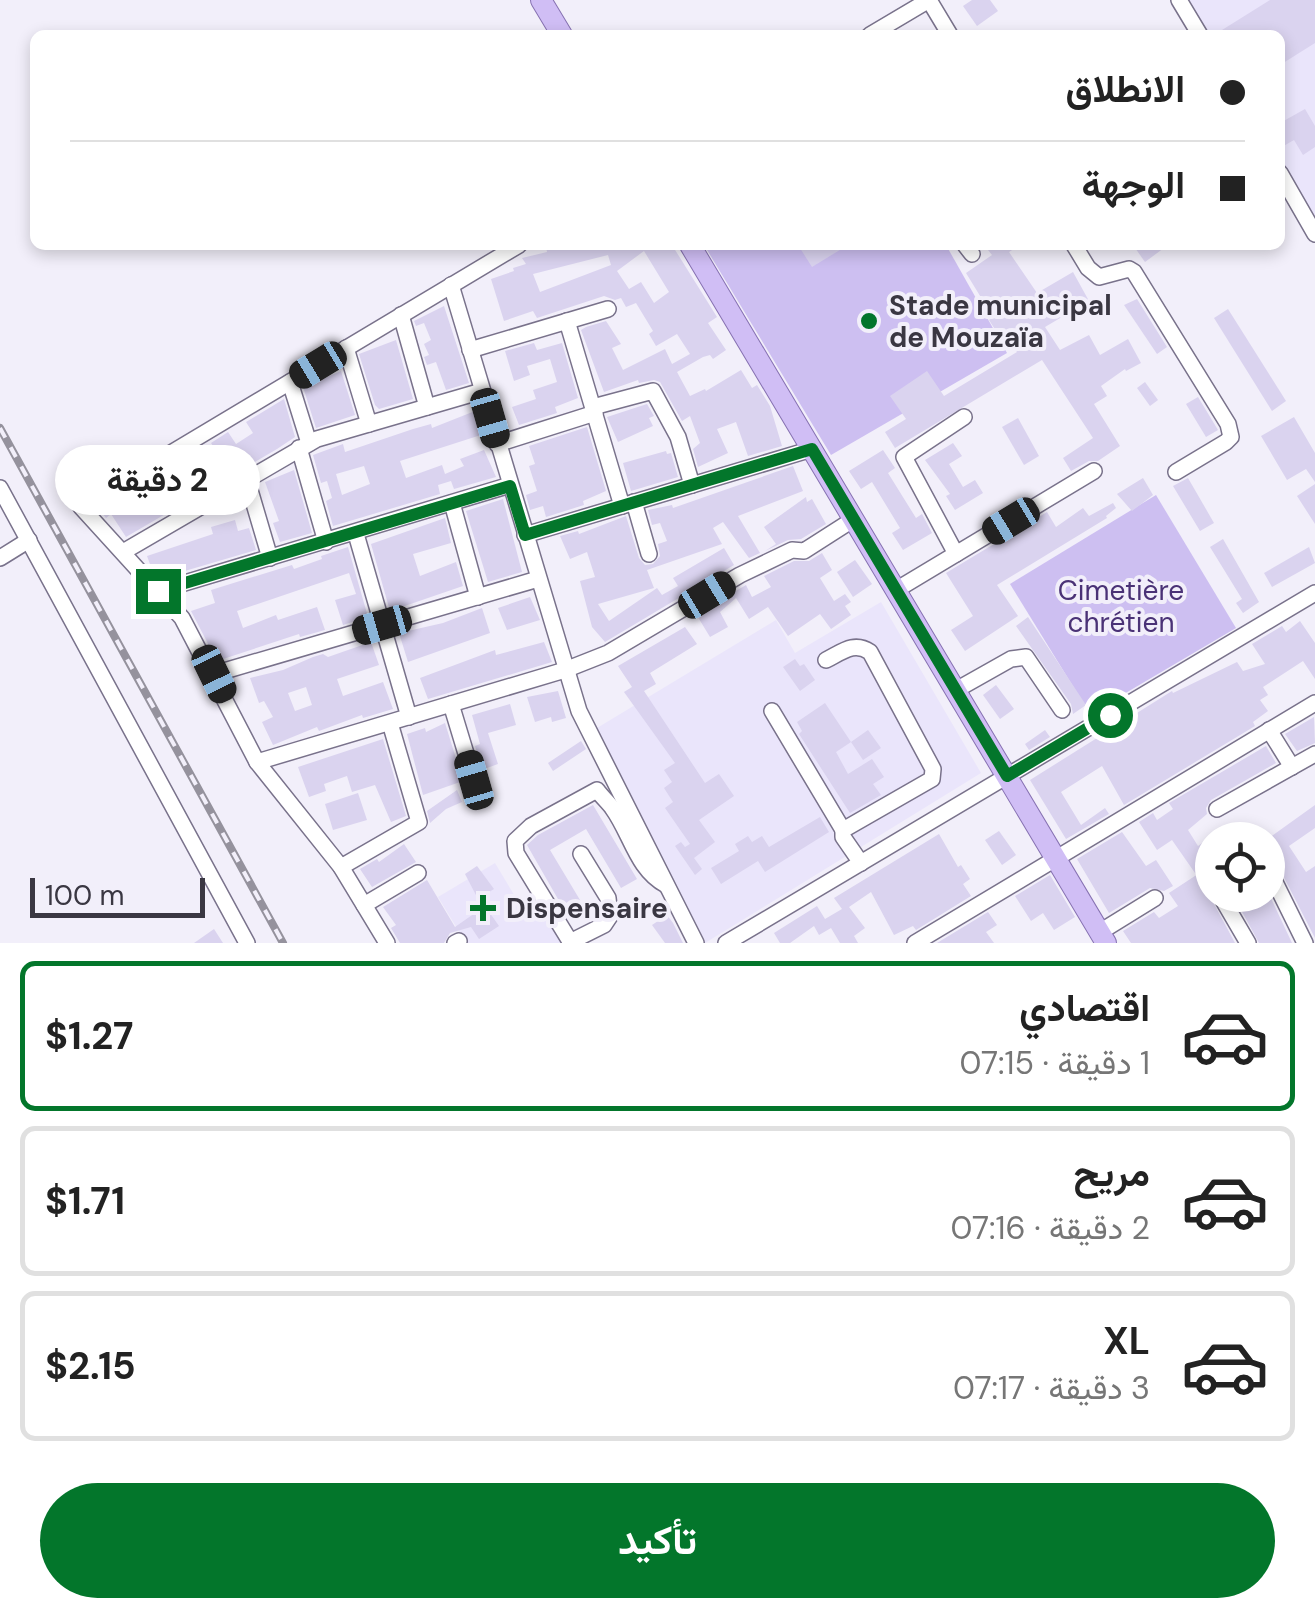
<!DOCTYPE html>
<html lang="ar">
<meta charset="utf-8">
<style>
body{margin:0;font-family:"DM Sans",Vazirmatn,sans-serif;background:#f2f2f2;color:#222;direction:rtl;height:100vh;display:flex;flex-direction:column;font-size:38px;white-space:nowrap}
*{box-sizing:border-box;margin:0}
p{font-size:32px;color:#767676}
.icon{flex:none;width:55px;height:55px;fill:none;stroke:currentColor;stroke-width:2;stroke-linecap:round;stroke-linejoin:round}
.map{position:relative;height:943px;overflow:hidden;direction:ltr}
.side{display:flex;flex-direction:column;background:#fff;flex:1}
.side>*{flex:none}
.guide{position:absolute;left:30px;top:30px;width:1255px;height:220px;border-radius:15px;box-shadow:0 5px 15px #0003;direction:rtl;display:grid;align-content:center;height:220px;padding:0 40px;background:#fff}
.controls{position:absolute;left:1195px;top:822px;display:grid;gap:20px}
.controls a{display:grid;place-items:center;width:90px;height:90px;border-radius:50%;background:#fff;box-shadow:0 5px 15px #0003;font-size:50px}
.scale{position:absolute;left:30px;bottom:25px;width:175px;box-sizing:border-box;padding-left:10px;border:5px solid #3a3742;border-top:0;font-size:28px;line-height:35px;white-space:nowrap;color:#3a3742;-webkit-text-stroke:8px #f2effa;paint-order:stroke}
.end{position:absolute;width:45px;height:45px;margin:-22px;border:12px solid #03762b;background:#fff;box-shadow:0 0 0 5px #fff}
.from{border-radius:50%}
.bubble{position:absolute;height:70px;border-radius:35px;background:#fff;box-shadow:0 5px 15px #0003;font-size:32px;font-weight:700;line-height:70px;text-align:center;direction:rtl}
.car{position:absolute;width:30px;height:60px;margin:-30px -15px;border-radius:12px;box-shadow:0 0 8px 2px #0007;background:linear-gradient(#222 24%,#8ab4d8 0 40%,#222 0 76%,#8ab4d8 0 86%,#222 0)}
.guide b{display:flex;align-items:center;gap:35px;height:95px;font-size:38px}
.guide b+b{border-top:2px solid #e0e0e0}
.guide i{width:25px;height:25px;background:#222}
ul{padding:18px 0 0;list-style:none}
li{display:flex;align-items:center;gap:30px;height:150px;margin:0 20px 15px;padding:0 20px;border:5px solid #e0e0e0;border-radius:15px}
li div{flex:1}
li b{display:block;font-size:38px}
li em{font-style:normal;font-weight:700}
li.active{border-color:#03762b}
li>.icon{width:90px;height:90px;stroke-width:1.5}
.primary-button{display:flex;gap:20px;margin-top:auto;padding:20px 40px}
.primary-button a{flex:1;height:115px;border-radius:60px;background:#03762b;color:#fff;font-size:40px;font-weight:700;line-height:115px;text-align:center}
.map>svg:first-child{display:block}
</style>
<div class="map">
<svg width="1315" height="943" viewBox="0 0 1315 943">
<rect width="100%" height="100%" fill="#f2effa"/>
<g fill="#eae5fb">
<polygon points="1188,0 1315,0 1315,220 1280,160 1280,35 1208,35"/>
<polygon points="881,602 981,773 705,943 597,728 776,620 795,653"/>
<polygon points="495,863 528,918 544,910 564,943 466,943 438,897"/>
</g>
<g fill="#cdbff1">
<polygon points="704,245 946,245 1007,353 831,455"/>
<polygon points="1156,495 1236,628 1090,714 1010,584"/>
</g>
<g fill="#dad3ef" fill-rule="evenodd">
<polygon points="972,0 990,0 998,11 977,26 963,6"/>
<polygon points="1270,0 1315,0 1315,43 1280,65 1280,35 1214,35"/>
<polygon points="1305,109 1315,126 1315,147 1303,155 1294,140 1280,148 1280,123"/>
<path d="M554,245H672L717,317L708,323L726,350L713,359L710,355L703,357L677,372L690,396L705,389L706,391L741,370L752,388L757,385L770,406L782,446L748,456L736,422L717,429L728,453L698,467L693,449L700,443L690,416L682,421L660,382L654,380L639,383L638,380L604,392L581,330L586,327L606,321L621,344L612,348L623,370L665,349L672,364L690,354L677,334L656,346L649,334L653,331L636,303L626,307L621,298L615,300L604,296L537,318L533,311L504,321L491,279L514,271L513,268L526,264L522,258L547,252L546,247ZM644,251L669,292L654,303L641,282L629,289L617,271ZM608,255L611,265L540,292L533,274Z"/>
<polygon points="798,245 848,245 812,267"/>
<polygon points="996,245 1020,245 1009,252 1037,293 1073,272 1089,301 1045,327 1060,350 1089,335 1100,355 1128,339 1141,363 1126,371 1125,369 1101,386 1107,396 1094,404 1120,446 1098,461 1089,461 1071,471 1063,458 1093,438 1042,360 895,448 885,432 906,419 890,396 927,371 944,396 1017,352 1000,328 996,331 989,320 993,317 966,273 992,255 988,250"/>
<polygon points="1133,245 1168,245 1145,262"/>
<polygon points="1137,299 1167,347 1157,354 1124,305"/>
<polygon points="444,306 469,383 446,390 436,362 427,365 424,357 429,355 424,344 431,340 424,323 416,326 414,321"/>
<polygon points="1228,309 1286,401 1272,411 1214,318"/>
<polygon points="396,340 413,399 379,409 375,405 359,354"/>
<polygon points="534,343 537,350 562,343 578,398 555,407 557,413 519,425 512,407 536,399 533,390 557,382 550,359 527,366 530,375 514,381 505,351"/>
<polygon points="341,371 355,415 316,428 303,387"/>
<polygon points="1145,382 1158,400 1150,406 1137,388"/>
<polygon points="1198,397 1218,430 1206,437 1186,404"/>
<polygon points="284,399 295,437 277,449 126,537 111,514 106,518 99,509 120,497 124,502 137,493 142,501 181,474 174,465 191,454 200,465 217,452 211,443 228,432 236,444 253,433 246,422"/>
<polygon points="647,404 654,416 649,418 653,426 618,442 607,417"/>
<path d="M475,411L484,434L400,461L406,478L442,465L445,474L464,466L460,459L484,450L496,477L454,489L451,481L438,485L440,494L333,526L326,501L332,498L327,481L321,483L313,455L343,444L345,452L413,429L431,424L432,428ZM364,466L370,484L342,495L336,474Z"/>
<polygon points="1294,417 1315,453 1315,482 1306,469 1287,480 1261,436"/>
<polygon points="1018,418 1039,456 1024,465 1002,427"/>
<polygon points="587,427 606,491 583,501 584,505 546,517 543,506 530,510 526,495 537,491 529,466 535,464 529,446"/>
<polygon points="953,443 962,456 949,464 963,487 975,480 983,493 955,510 946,496 950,494 925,460"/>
<polygon points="883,450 895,468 888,473 916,518 922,514 932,533 903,550 892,533 900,528 872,482 861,489 849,471"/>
<polygon points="666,451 667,454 671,453 678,477 631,491 623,463"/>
<polygon points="793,466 803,491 738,516 760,553 749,558 723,522 713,528 722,544 647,570 654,588 598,604 609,621 657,588 662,595 678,586 673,578 724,548 734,565 605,642 592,627 580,581 595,577 587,552 570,559 560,536 578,531 579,534 626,516 639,558 645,565 653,564 660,556 658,544 667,541 660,523 652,525 648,510 672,505 673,508"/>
<polygon points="294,470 312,533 280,542 273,523 279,521 265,482"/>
<polygon points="1143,478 1153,495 1132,511 1117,494"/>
<polygon points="1188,478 1214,523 1200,531 1173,486"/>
<polygon points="1315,484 1315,524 1297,496"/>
<polygon points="806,497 807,502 812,499 826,524 801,539 788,540 765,551 776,544 764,527"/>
<polygon points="503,499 522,572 488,582 466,511"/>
<polygon points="1113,503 1116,508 1106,516 1107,518 997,585 1018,616 965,651 951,630 973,616 946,573 1047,512 1056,527 1083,508 1089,516"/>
<polygon points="445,518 451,543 413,554 420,576 456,562 463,586 390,611 371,544"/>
<polygon points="235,520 238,531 249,528 256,550 161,578 151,567 147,556 213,534 211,527"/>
<polygon points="1223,539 1259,602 1243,613 1236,603 1242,599 1210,547"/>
<polygon points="348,547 368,617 343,625 335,600 356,594 349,573 237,611 243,628 276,615 278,620 317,607 325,630 300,637 299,634 217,661 191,611 215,603 211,590 292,565 294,569 322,559 321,556"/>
<polygon points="1309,547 1315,563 1272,587 1264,573"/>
<polygon points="822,553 832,570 820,578 834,601 845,594 851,602 845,606 851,615 831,629 820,614 788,636 768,607 749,619 736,598 720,612 728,627 710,637 696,614 746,585 752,597 771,587 764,576 794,561 809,561"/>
<polygon points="855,560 872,584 853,597 837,572"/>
<polygon points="530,597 540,620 507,630 498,608"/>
<polygon points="482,608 490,633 408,662 399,633 443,623"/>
<polygon points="1028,617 1086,705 1073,714 1071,704 1016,626"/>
<polygon points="1300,621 1315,643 1315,679 1303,661 1263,687 1268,695 1260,700 1268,711 1253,722 1255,726 1124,805 1102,766 1061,792 1081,825 1105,808 1109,814 1066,839 1030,780 1172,691 1173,693 1237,662 1243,671 1265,664 1252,644 1282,626 1286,632"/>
<polygon points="685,627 697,644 650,673 656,684 644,691 705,783 719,774 734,796 699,820 715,842 694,858 702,869 695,875 675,846 681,842 685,847 690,844 665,808 673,802 664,788 672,782 664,770 675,763 624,692 632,687 618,666"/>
<path d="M371,642L379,665L337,679L343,696L383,682L393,709L363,718L362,715L319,731L317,727L273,745L262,722L273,717L264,701L259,703L250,678L283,670L313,657L323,654L328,657ZM306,687L312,705L295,711L288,693Z"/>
<polygon points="544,642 552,662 428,699 420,678 495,650 496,655"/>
<polygon points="795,659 800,666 804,664 815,680 800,691 783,667"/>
<polygon points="996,685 1014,709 1000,719 983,695"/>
<polygon points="558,691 566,718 552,722 551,717 535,722 527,697"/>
<polygon points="825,703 851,742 868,730 881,748 863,760 851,742 836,752 848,774 872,759 884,777 873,784 881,795 850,813 799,734 802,731 797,722"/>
<polygon points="510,704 516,725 488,733 498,764 487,768 481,766 475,746 480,744 472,715"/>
<polygon points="1314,717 1315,743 1297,751 1285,734"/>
<polygon points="445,723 463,781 423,795 407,734 425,728 426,732"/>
<polygon points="1045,730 1050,737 1029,750 1025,744"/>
<polygon points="383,739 406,816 391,822 375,785 352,792 347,776 324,784 326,791 309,797 298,767"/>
<polygon points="581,741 586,749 553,771 548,763"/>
<polygon points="1266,746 1276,763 1211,800 1206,808 1207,814 1188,830 1198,846 1212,836 1212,860 1195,873 1172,840 1157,850 1139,822 1153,813 1157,820 1173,809 1169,803"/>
<polygon points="457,790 462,802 446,809 430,823 427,811"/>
<polygon points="358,793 367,820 333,830 325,804"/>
<polygon points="593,805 637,879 621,888 586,829 550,850 586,910 570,920 527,845 538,835"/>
<polygon points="1315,805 1315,828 1289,846 1306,872 1315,866 1315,938 1275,860 1280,857 1266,840"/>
<polygon points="820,817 829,832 765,872 758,861 721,884 711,868 739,851 735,844 748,836 752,842 762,836 769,847"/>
<polygon points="999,831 1016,855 1002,865 985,840"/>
<polygon points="1122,832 1146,866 1156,860 1173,886 1164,891 1150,888 1109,913 1077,859"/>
<polygon points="939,834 958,867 961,865 970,879 963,884 971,896 916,930 913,926 894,935 871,892 849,907 865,928 854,936 858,943 840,943 831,928 819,935 814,926 790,943 780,943 774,933 817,906 825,919 842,909 834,898"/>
<polygon points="404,844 416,862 372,887 360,869 377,859 379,862"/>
<polygon points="477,866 494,889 478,899 465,874"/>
<polygon points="1198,874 1235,943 1131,943 1123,931 1154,912 1159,918 1178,906 1169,893"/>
<polygon points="1050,875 1075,917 1054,930 1043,913 1031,921 1015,896"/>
<polygon points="427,880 455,927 485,906 499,926 479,939 471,927 450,933 444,943 400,943 391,928 396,925 383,907"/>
<polygon points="1268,892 1292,943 1259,943 1233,895 1268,895"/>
<polygon points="988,912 997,925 986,932 994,943 937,943"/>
<polygon points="667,915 673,923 683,943 665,943 652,925"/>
<polygon points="214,929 223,943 194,943"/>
</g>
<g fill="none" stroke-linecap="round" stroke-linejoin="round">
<defs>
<g id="minor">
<polyline points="929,0 950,35"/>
<polyline points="1179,0 1200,35"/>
<polyline points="870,35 929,0"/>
<polyline points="1280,173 1315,234"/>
<polyline points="965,245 972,254"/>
<polyline points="1074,245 1088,268 1099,277 1129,269 1134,272 1228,424 1231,437 1226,442 1176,472"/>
<polyline points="451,285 579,711 696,943"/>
<polyline points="401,315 427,407"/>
<polyline points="567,321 622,506"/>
<polyline points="346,348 369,424"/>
<polyline points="470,350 608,309"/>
<polyline points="290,382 309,443"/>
<polyline points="593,407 653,391 678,437 692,485"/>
<polyline points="497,444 595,413"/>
<polyline points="299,448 326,542"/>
<polyline points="247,480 270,558"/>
<polyline points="0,488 247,943"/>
<polyline points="634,502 649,554"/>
<polyline points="452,503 478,597"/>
<polyline points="356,534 409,717"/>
<polyline points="525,535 812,449"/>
<polyline points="123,552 317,439 482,391"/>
<polyline points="956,554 904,457 964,417"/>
<polyline points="0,558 29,540"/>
<polyline points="896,590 1094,471"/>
<polyline points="158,591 510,485"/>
<path d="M826,660C842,652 854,641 870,652L933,769L932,779L843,830V837L861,863"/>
<polyline points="214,674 538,579"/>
<polyline points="956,690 1011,659 1026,657 1062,710"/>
<polyline points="451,704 474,780"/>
<polyline points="772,711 843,830"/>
<polyline points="1269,730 1292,767"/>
<polyline points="257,762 565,670 608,653 740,575 792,550 804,551 854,519"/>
<polyline points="1217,809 1315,754"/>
<polyline points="341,867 419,822 390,723"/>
<polyline points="1268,868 1305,943"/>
<polyline points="1209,875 1212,881"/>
<polyline points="1220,895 1248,943"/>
<polyline points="364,905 418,873"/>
<polyline points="1100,932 1155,898"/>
<polyline points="570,942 604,925 610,916 608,898 581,854"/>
<polyline points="387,943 341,867 257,762 182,618 81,507 519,245"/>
<polyline points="455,943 459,941"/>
<path d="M571,943L516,853L515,841L531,826L597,790C602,797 609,803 613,809C631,834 637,870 666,885"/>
<polyline points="726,943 1315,593"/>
<polyline points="915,943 1315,703"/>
</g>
<g id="major">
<polyline points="541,0 562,35"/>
<polyline points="690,245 1106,943"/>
</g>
</defs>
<use href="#minor" stroke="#79728b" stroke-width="18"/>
<use href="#major" stroke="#8772b2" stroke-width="22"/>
<use href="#minor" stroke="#fff" stroke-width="15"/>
<use href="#major" stroke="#d0bef5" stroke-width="20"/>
<defs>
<polyline id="rail" points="0,428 283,943"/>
</defs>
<use href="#rail" stroke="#95929d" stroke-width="8"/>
<use href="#rail" stroke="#f2effa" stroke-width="4" stroke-dasharray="11" stroke-linecap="butt"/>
</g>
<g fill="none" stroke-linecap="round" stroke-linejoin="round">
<polyline stroke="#03762b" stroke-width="12" points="158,591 510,486 525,535 812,449 1007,776 1110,715"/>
</g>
<g fill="#03762b" stroke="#f2effa" stroke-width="4">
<circle cx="869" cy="321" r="10"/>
<path d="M478 893h10v10h10v10h-10v10h-10v-10h-10v-10h10z"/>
</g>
<g text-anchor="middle" stroke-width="8" stroke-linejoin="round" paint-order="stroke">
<g font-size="28" font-weight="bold" fill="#3a3742" stroke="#f2effa" text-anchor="start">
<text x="889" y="315">Stade municipal<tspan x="889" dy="32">de Mouzaïa</tspan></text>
<text x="506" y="918">Dispensaire</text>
</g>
<g font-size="28" fill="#4a3276" stroke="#f2effa">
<text x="1121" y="600">Cimetière<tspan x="1121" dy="32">chrétien</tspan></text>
</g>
</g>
</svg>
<div class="controls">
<a><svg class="icon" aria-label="locate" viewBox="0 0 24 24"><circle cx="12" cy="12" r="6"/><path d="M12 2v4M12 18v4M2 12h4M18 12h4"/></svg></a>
</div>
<div class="scale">100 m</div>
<i class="end from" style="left:1110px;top:715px"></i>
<i class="end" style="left:158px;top:591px"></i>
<div class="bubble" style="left:55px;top:445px;width:205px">2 دقيقة</div>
<i class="car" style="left:318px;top:365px;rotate:239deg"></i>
<i class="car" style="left:490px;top:418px;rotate:164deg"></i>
<i class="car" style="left:1011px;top:521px;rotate:239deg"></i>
<i class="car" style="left:707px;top:595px;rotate:59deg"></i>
<i class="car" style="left:382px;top:625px;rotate:254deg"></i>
<i class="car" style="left:214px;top:674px;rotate:154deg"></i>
<i class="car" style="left:474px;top:780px;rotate:344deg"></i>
<div class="guide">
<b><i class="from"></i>الانطلاق</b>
<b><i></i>الوجهة</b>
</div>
</div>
<section class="side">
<ul>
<li class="active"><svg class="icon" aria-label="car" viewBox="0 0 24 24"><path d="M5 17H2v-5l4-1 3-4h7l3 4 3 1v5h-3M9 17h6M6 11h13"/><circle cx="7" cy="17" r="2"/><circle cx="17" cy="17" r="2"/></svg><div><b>اقتصادي</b><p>1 دقيقة · 07:15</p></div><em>$1.27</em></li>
<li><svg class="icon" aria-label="car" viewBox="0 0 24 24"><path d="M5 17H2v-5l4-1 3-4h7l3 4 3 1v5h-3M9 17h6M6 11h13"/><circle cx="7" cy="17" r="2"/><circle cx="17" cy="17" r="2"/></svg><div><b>مريح</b><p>2 دقيقة · 07:16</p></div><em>$1.71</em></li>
<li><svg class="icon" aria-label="car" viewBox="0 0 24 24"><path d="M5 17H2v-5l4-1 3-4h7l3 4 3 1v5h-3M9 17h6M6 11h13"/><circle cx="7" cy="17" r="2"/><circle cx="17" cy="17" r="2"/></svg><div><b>XL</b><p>3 دقيقة · 07:17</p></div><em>$2.15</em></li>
</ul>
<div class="primary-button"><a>تأكيد</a></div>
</section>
